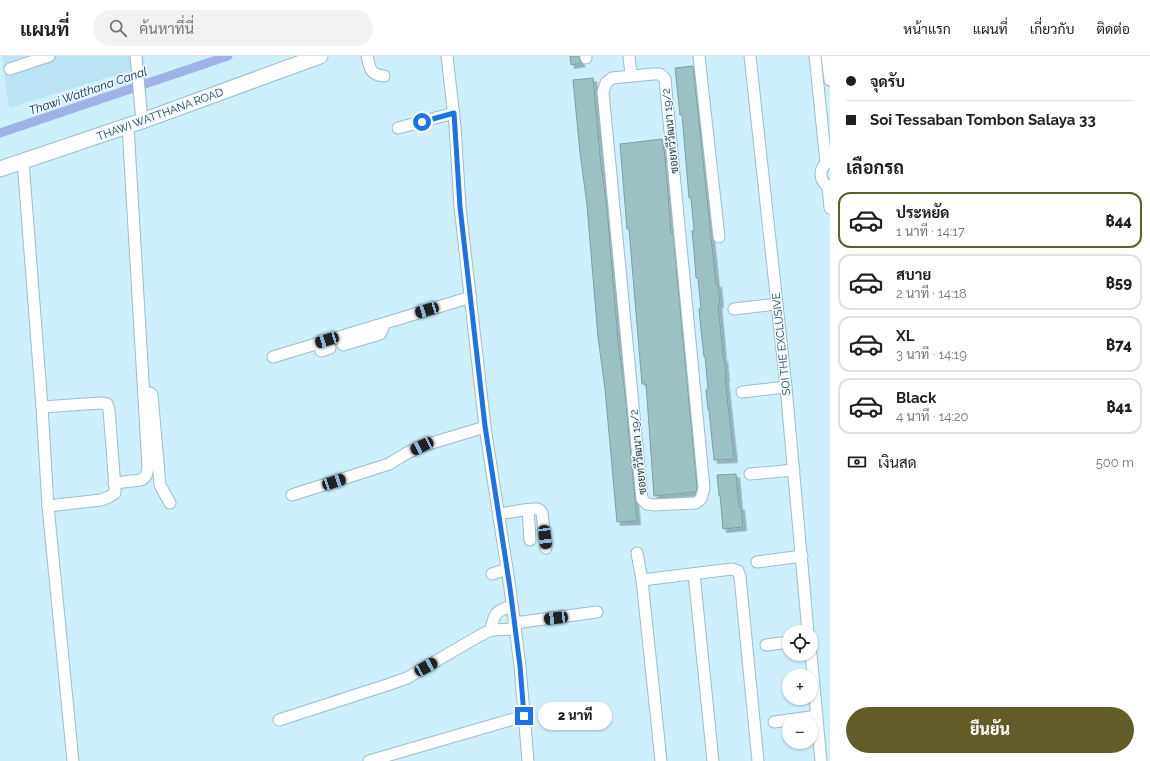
<!DOCTYPE html>
<html lang="th">
<meta charset="utf-8">
<style>
body{margin:0;font-family:Raleway,Sarabun,sans-serif;background:#f2f2f2;color:#202124;height:100vh;display:flex;flex-direction:column;font-size:15px;white-space:nowrap}
*{box-sizing:border-box;margin:0}
p{font-size:13px;color:#757577}
.icon{flex:none;width:22px;height:22px;fill:none;stroke:currentColor;stroke-width:2;stroke-linecap:round;stroke-linejoin:round}
.map{position:relative;flex:1;overflow:hidden}
.panel{display:flex;flex-direction:column;background:#fff;width:320px}
.panel>*{flex:none}
.guide{display:grid;align-content:center;height:88px;padding:0 16px;background:#fff}
.tools{position:absolute;left:782px;top:569px;display:grid;gap:8px}
.tools a{display:grid;place-items:center;width:36px;height:36px;border-radius:50%;background:#fff;box-shadow:0 1px 3px #0004;font-size:20px}
.end{position:absolute;width:18px;height:18px;margin:-9px;border:5px solid #1a73e8;background:#fff;box-shadow:0 0 0 2px #fff}
.from{border-radius:50%}
.bubble{position:absolute;height:28px;border-radius:14px;background:#fff;box-shadow:0 1px 3px #0004;font-size:13px;font-weight:800;line-height:28px;text-align:center}
.car{position:absolute;width:12px;height:24px;margin:-12px -6px;border-radius:5px;box-shadow:0 0 3px 1px #0007;background:linear-gradient(#222 24%,#8ab4d8 0 40%,#222 0 76%,#8ab4d8 0 86%,#222 0)}
.guide b{display:flex;align-items:center;gap:14px;height:38px;font-size:15px}
.guide b+b{border-top:1px solid #e0e0e0}
.guide i{width:10px;height:10px;background:#202124}
ul{padding:0;list-style:none}
li{display:flex;align-items:center;gap:12px;height:56px;margin:0 8px 6px;padding:0 8px;border:2px solid #e0e0e0;border-radius:12px}
li div{flex:1}
li b{display:block;font-size:15px}
li em{font-style:normal;font-weight:800}
li.selected{border-color:#625c28}
li>.icon{width:36px;height:36px;stroke-width:1.5}
h2{padding:0 16px;font-size:18px;line-height:48px}
.pay{display:flex;align-items:center;gap:10px;height:44px;padding:0 16px;font-size:15px}
.pay p{margin-inline-start:auto}
.primary-button{display:flex;gap:8px;margin-top:auto;padding:8px 16px}
.primary-button a{flex:1;height:46px;border-radius:24px;background:#625c28;color:#fff;font-size:16px;font-weight:800;line-height:46px;text-align:center}
header{display:flex;align-items:center;gap:24px;box-sizing:border-box;height:56px;padding:0 20px;background:#fff;border-bottom:1px solid #e0e0e0}
header strong{font-size:19px}
nav{display:flex;gap:22px;margin-inline-start:auto;font-size:14px}
.search{width:280px;height:36px;background:#f2f2f2;display:flex;align-items:center;gap:10px;box-sizing:border-box;padding:0 14px;border-radius:22px;color:#757577;font-size:15px}
main{display:flex;flex:1;min-height:0}
.map>svg:first-child{display:block}
</style>
<header>
<strong>แผนที่</strong>
<div class="search"><svg class="icon" aria-label="search" viewBox="0 0 24 24"><circle cx="10" cy="10" r="6"/><path d="M15 15l6 6"/></svg>ค้นหาที่นี่</div>
<nav><a>หน้าแรก</a><a>แผนที่</a><a>เกี่ยวกับ</a><a>ติดต่อ</a></nav>
</header>
<main>
<div class="map">
<svg width="830" height="705" viewBox="0 0 830 705">
<defs>
<filter id="shadow"><feDropShadow dx="3.5" dy="3.5" stdDeviation="0" flood-color="#0004"/></filter>
</defs>
<rect width="100%" height="100%" fill="#cef0fd"/>
<polygon fill="#bae4f4" points="2,0 144,0 145,10 9,52"/>
<g fill="none" stroke-linecap="round" stroke-linejoin="round">
<polyline stroke="#9fb1e7" stroke-width="9" points="0,77 228,0"/>
</g>
<g fill="#9cc1c2" stroke="#7ca0a1" filter="url(#shadow)">
<polygon points="570,0 579,0 580,5 582,7 571,9"/>
<polygon points="693,10 716,228 718,228 720,248 718,248 721,278 723,302 724,302 726,322 725,322 734,403 714,404 709,354 708,354 706,334 708,333 705,300 704,301 701,274 699,253 701,253 698,222 696,222 694,195 692,175 694,174 691,142 689,142 682,59 680,59 675,12"/>
<polygon points="593,22 600,100 607,153 618,285 625,337 637,465 617,466 605,333 598,281 587,149 580,97 573,24"/>
<polygon points="662,83 665,100 671,178 673,177 697,431 696,436 654,440 646,328 642,328 629,173 627,173 620,88"/>
<polygon points="736,418 739,451 741,451 743,471 723,473 720,439 719,440 717,419"/>
</g>
<g fill="none" stroke-linecap="round" stroke-linejoin="round">
<defs>
<g id="minor">
<polyline points="136,0 142,65"/>
<path d="M367,0C370,12 370,19 384,20"/>
<polyline points="447,0 455,70 460,151 485,371 510,532 520,610 528,705"/>
<polyline points="586,0 586,2"/>
<polyline points="629,0 631,19"/>
<polyline points="699,0 719,181"/>
<polyline points="750,0 786,331 808,576"/>
<polyline points="815,0 826,107"/>
<polyline points="827,0 830,24"/>
<polyline points="10,13 49,0"/>
<polygon points="653,18 660,18 665,23 704,432 701,443 696,447 653,449 647,448 642,443 603,36 606,27 612,22"/>
<polyline points="398,72 454,57"/>
<polyline points="23,105 42,351 48,450 73,705"/>
<path d="M830,105C818,111 818,126 830,131"/>
<polyline points="828,130 830,152"/>
<polyline points="734,253 777,248"/>
<polyline points="343,289 380,278 383,272 382,268"/>
<polyline points="321,295 330,292"/>
<polyline points="273,301 471,241"/>
<polyline points="742,336 786,331"/>
<polyline points="144,337 150,337 152,339 160,429 170,447"/>
<polyline points="42,351 100,347 107,348 109,354 115,431 115,437 109,441 101,444 48,450"/>
<polyline points="750,418 794,414"/>
<path d="M114,427L141,424C147,421 147,417 148,411L128,70"/>
<polyline points="292,439 389,408 407,397 422,390 485,371"/>
<polyline points="528,454 530,484"/>
<path d="M499,458C508,457 528,452 537,453C540,454 540,454 542,457L546,492"/>
<polyline points="637,497 642,524 661,705"/>
<polyline points="757,506 802,500"/>
<polyline points="492,518 507,513"/>
<polyline points="694,518 713,705"/>
<polyline points="642,524 732,513 738,515 740,521 758,705"/>
<polyline points="514,567 597,556"/>
<path d="M491,574C494,557 496,555 512,550"/>
<polyline points="766,589 789,586"/>
<polyline points="811,598 821,705"/>
<polyline points="279,664 387,629 407,622 479,580 491,574 515,573"/>
<polyline points="789,664 817,660"/>
<polyline points="774,666 789,664"/>
<polyline points="369,705 524,660"/>
</g>
<polyline id="major" points="0,113 142,65 320,0"/>
</defs>
<use href="#minor" stroke="#9cbdca" stroke-width="13"/>
<use href="#major" stroke="#9cbdca" stroke-width="17"/>
<use href="#minor" stroke="#fff" stroke-width="11"/>
<use href="#major" stroke="#fff" stroke-width="15"/>
</g>
<g fill="none" stroke-linecap="round" stroke-linejoin="round">
<polyline stroke="#1a73e8" stroke-width="5" points="422,66 454,57 460,151 485,370 510,532 520,610 524,660"/>
</g>
<g text-anchor="middle" stroke-width="3" stroke-linejoin="round" paint-order="stroke">
<g font-size="11" fill="#2f3d42" stroke="#ecfaff">
<text transform="translate(160 58) rotate(-20)" y="4">THAWI WATTHANA ROAD</text>
<text transform="translate(670 75) rotate(-96)" y="4">ซอยทวีวัฒนา 19/2</text>
<text transform="translate(781 288) rotate(-96)" y="4">SOI THE EXCLUSIVE</text>
<text transform="translate(638 396) rotate(-96)" y="4">ซอยทวีวัฒนา 19/2</text>
</g>
<g font-size="12" font-style="italic" fill="#192562" stroke="#ecfaff">
<text transform="translate(88 35) rotate(-19)" y="4">Thawi Watthana Canal</text>
</g>
</g>
</svg>
<div class="tools">
<a><svg class="icon" aria-label="locate" viewBox="0 0 24 24"><circle cx="12" cy="12" r="6"/><path d="M12 2v4M12 18v4M2 12h4M18 12h4"/></svg></a>
<a>+</a>
<a>−</a>
</div>
<i class="end from" style="left:422px;top:66px"></i>
<i class="end" style="left:524px;top:660px"></i>
<div class="bubble" style="left:538px;top:646px;width:74px">2 นาที</div>
<i class="car" style="left:427px;top:254px;rotate:253deg"></i>
<i class="car" style="left:327px;top:284px;rotate:253deg"></i>
<i class="car" style="left:422px;top:390px;rotate:244deg"></i>
<i class="car" style="left:334px;top:426px;rotate:72deg"></i>
<i class="car" style="left:545px;top:481px;rotate:173deg"></i>
<i class="car" style="left:556px;top:562px;rotate:263deg"></i>
<i class="car" style="left:426px;top:611px;rotate:61deg"></i>
</div>
<section class="panel">
<div class="guide">
<b><i class="from"></i>จุดรับ</b>
<b><i></i>Soi Tessaban Tombon Salaya 33</b>
</div>
<h2>เลือกรถ</h2>
<ul>
<li class="selected"><svg class="icon" aria-label="car" viewBox="0 0 24 24"><path d="M5 17H2v-5l4-1 3-4h7l3 4 3 1v5h-3M9 17h6M6 11h13"/><circle cx="7" cy="17" r="2"/><circle cx="17" cy="17" r="2"/></svg><div><b>ประหยัด</b><p>1 นาที · 14:17</p></div><em>฿44</em></li>
<li><svg class="icon" aria-label="car" viewBox="0 0 24 24"><path d="M5 17H2v-5l4-1 3-4h7l3 4 3 1v5h-3M9 17h6M6 11h13"/><circle cx="7" cy="17" r="2"/><circle cx="17" cy="17" r="2"/></svg><div><b>สบาย</b><p>2 นาที · 14:18</p></div><em>฿59</em></li>
<li><svg class="icon" aria-label="car" viewBox="0 0 24 24"><path d="M5 17H2v-5l4-1 3-4h7l3 4 3 1v5h-3M9 17h6M6 11h13"/><circle cx="7" cy="17" r="2"/><circle cx="17" cy="17" r="2"/></svg><div><b>XL</b><p>3 นาที · 14:19</p></div><em>฿74</em></li>
<li><svg class="icon" aria-label="car" viewBox="0 0 24 24"><path d="M5 17H2v-5l4-1 3-4h7l3 4 3 1v5h-3M9 17h6M6 11h13"/><circle cx="7" cy="17" r="2"/><circle cx="17" cy="17" r="2"/></svg><div><b>Black</b><p>4 นาที · 14:20</p></div><em>฿41</em></li>
</ul>
<div class="pay"><svg class="icon" aria-label="cash" viewBox="0 0 24 24"><path d="M3 7h18v10H3z"/><circle cx="12" cy="12" r="2"/></svg>เงินสด<p>500 m</p></div>
<div class="primary-button"><a>ยืนยัน</a></div>
</section>
</main>
